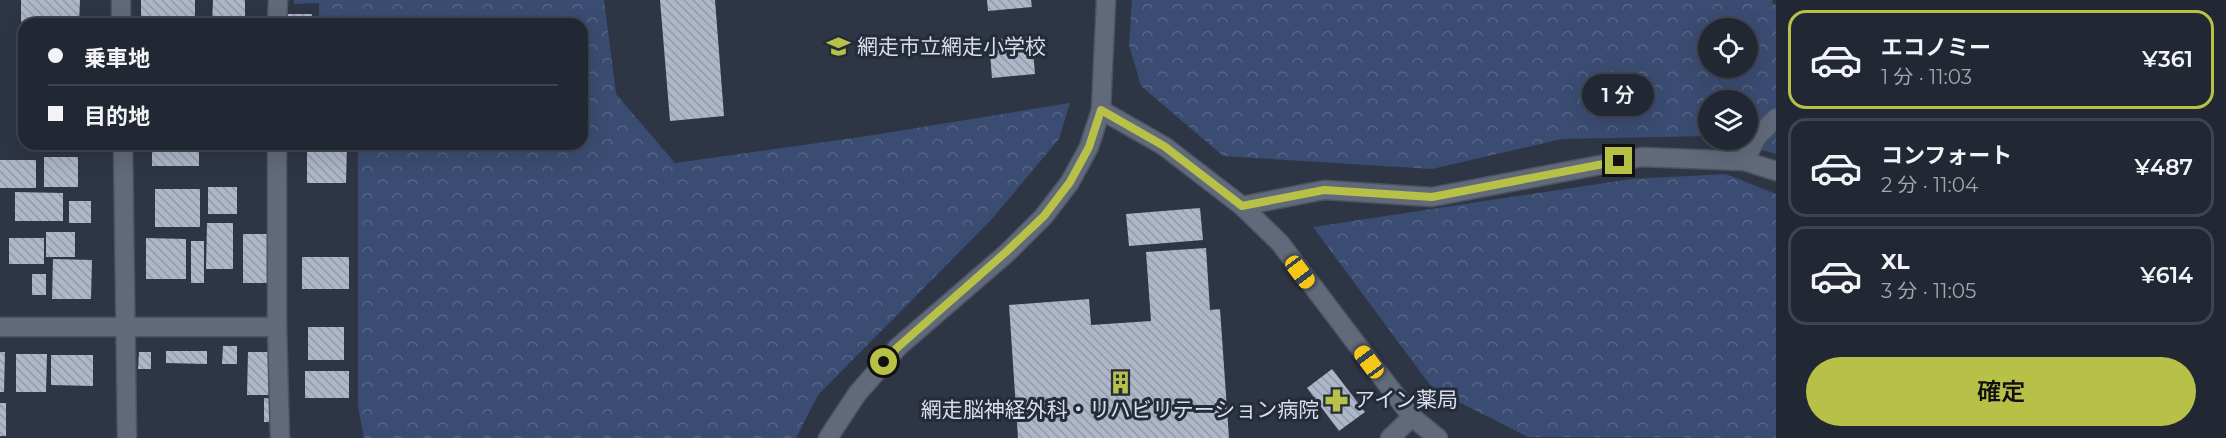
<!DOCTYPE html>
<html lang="ja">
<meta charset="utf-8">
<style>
body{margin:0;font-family:Montserrat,"Noto Sans JP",sans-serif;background:#2a303b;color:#f1f3f6;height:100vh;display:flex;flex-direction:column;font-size:22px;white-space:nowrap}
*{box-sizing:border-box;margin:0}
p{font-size:20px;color:#a2a6ac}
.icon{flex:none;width:33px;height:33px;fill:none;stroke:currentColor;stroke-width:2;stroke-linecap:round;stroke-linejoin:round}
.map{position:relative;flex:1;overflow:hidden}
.sheet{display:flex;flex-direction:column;background:#222833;width:450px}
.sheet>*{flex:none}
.banner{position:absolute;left:18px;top:18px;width:570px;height:132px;border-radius:18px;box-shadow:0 6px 24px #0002,0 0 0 2px #3f444e;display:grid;align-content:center;height:132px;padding:0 30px;background:#222833}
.controls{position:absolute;left:1698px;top:18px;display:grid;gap:12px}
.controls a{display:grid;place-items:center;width:60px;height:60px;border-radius:50%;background:#222833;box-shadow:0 6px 24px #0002,0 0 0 2px #3f444e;font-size:30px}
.end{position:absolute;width:27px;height:27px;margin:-14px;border:8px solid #b7c147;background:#111;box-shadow:0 0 0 3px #111}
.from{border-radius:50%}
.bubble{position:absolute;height:42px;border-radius:21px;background:#222833;box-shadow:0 6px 24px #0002,0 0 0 2px #3f444e;font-size:20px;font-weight:600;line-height:42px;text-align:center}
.car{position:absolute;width:18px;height:36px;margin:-18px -9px;border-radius:8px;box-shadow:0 0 4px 2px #0007;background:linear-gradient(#f5c518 24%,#345 0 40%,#f5c518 0 76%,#345 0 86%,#f5c518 0)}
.banner b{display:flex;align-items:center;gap:21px;height:57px;font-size:22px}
.banner b+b{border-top:2px solid #3f444e}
.banner i{width:15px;height:15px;background:#f1f3f6}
ul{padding:10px 0 0;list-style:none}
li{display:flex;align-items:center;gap:18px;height:99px;margin:0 12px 9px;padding:0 18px;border:3px solid #3f444e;border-radius:18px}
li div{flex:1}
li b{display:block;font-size:22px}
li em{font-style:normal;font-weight:600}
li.current{border-color:#b7c147}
li>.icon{width:54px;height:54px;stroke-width:1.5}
.primary-button{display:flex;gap:12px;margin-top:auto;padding:12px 30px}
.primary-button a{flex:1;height:69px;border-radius:36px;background:#b7c147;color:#111;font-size:24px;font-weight:600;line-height:69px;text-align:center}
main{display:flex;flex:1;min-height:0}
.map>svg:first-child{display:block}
</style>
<main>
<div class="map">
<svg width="1776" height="438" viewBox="0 0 1776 438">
<defs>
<pattern id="forest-crowns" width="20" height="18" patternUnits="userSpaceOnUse" patternTransform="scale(1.5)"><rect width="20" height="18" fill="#3a4c71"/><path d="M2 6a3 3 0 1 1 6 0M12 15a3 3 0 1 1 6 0" fill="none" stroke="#566585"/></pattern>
<pattern id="building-back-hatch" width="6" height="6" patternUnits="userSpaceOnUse" patternTransform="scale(1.5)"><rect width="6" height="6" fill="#adb7c8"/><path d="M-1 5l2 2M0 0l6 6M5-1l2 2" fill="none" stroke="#929aa8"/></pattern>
</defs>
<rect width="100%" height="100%" fill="#2e3544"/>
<g fill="url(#forest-crowns)" fill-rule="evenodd">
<polygon points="294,0 604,0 616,94 675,163 861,137 1070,103 1059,139 992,219 818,395 796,438 364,438 358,406 358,144 582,144 582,24 319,24 319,3 294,4"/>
<path d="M1132,0H1773L1772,3L1776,5V154L1726,140H1748V100H1708V136L1562,139L1432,169L1223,156L1141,86L1129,45ZM1708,28H1748V68H1708Z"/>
<polygon points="1726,174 1776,194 1776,438 1528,437 1433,389 1313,227 1631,179"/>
</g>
<g fill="url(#building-back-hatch)">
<polygon points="21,0 80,0 79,24 24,24 24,29 21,29"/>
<rect x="141" y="0" width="54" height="24"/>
<polygon points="213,0 245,0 245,24 212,24"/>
<polygon points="660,0 715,0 724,116 670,121"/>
<polygon points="987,0 1031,0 1032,7 988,11"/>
<rect x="285" y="14" width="27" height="10"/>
<polygon points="1032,36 1035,74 992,78 989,40"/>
<rect x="152" y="144" width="47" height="22"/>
<rect x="211" y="144" width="22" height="6"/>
<polygon points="307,144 347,144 346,183 307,183"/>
<rect x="44" y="157" width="34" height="30"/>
<rect x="0" y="160" width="36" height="28"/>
<rect x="208" y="187" width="29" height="27"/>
<rect x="155" y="189" width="45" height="38"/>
<polygon points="15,192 63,193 63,221 15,221"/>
<rect x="69" y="201" width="22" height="22"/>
<polygon points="1200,208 1203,240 1129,246 1126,214"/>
<polygon points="207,223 233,223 233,269 206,269"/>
<rect x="46" y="232" width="29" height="25"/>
<rect x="243" y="234" width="28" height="49"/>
<rect x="9" y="238" width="35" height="26"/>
<polygon points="146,238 186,239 186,279 146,279"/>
<rect x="191" y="241" width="13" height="42"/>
<polygon points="1206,248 1210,310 1220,309 1229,438 1018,438 1009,305 1089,299 1091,325 1151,321 1146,252"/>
<rect x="302" y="257" width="47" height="32"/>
<polygon points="53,259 92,260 91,299 52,299"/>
<rect x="32" y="274" width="14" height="21"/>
<rect x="308" y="327" width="36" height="33"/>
<polygon points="223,346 237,346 237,364 222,364"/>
<polygon points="166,351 207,351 207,364 166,363"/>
<polygon points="0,352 5,352 4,392 0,392"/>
<polygon points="139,352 151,352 151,369 138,369"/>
<polygon points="248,352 272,352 272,395 247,395"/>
<polygon points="16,354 47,354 46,392 16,392"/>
<polygon points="51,355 93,355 93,386 51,385"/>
<polygon points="1332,369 1365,412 1339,431 1307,388"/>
<rect x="305" y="371" width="44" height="27"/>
<polygon points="264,398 273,399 273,422 264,422"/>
<rect x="0" y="403" width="6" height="33"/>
</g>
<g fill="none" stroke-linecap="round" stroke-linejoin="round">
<defs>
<g id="street">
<polyline points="121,0 121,24"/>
<polyline points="277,24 278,0"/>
<polyline points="1101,110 1164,146 1242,206 1280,243 1412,417 1438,438"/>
<polyline points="123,144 127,438"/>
<polyline points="277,144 277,327 280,438"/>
<polyline points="1744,161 1757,137 1776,118"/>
<polyline points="1242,206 1324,190 1432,197 1642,157 1744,161 1776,171"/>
<polyline points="0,327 277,327"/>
<polyline points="1390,438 1412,417"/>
</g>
<polyline id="secondary" points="828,438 857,394 898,347 1007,253 1044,216 1070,182 1089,147 1101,110 1106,0"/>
</defs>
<use href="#street" stroke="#4d535f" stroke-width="21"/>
<use href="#secondary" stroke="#4d535f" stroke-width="21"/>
<use href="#street" stroke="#616a7a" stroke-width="18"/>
<use href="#secondary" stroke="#616a7a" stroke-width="18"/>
</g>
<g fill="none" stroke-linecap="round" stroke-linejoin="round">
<polyline stroke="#b7c147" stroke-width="8" points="884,362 898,347 1006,252 1044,216 1070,182 1089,147 1101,110 1164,146 1242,206 1324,190 1432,197 1619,161"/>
</g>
<defs>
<symbol id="school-bare" viewBox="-9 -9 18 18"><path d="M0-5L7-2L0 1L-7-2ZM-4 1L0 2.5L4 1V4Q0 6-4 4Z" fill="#b7c147" stroke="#242b39" stroke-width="2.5" paint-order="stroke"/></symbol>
<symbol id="building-bare" viewBox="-9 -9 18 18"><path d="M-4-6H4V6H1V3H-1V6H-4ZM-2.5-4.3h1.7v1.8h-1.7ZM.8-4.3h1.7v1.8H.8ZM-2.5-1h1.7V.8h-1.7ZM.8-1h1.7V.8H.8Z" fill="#b7c147" stroke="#242b39" stroke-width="2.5" paint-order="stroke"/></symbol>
<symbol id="pharmacy-bare" viewBox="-9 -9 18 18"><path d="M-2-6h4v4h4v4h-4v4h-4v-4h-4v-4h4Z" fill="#b7c147" stroke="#242b39" stroke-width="2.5" paint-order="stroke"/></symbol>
</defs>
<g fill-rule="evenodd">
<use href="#school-bare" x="822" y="30" width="33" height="33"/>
<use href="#building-bare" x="1104" y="366" width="33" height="33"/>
<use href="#pharmacy-bare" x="1320" y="384" width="33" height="33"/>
</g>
<g text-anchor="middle" stroke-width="6" stroke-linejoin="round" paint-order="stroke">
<g font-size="21" fill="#dadee8" stroke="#242b39" text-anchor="start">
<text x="857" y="54">網走市立網走小学校</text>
<text x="1354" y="407">アイン薬局</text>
<text x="1120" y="417" text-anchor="middle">網走脳神経外科・リハビリテーション病院</text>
</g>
</g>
</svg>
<div class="controls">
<a><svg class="icon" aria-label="locate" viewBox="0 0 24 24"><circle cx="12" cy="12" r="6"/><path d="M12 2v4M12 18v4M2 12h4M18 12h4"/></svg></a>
<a><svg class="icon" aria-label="layers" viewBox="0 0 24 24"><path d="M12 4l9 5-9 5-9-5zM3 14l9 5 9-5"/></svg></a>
</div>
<i class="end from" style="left:884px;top:362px"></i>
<i class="end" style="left:1619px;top:161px"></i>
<div class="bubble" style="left:1582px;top:74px;width:72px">1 分</div>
<i class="car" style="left:1300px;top:272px;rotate:143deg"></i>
<i class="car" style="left:1369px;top:362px;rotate:323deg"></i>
<div class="banner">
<b><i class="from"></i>乗車地</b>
<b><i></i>目的地</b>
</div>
</div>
<section class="sheet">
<ul>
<li class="current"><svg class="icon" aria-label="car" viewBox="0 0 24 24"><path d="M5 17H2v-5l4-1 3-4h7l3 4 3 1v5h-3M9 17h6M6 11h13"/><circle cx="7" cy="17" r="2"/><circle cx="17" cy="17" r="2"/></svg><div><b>エコノミー</b><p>1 分 · 11:03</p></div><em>¥361</em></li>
<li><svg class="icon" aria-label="car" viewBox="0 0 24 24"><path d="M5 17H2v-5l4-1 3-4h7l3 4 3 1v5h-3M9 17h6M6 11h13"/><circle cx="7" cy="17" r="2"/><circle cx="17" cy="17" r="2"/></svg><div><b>コンフォート</b><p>2 分 · 11:04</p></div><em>¥487</em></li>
<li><svg class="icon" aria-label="car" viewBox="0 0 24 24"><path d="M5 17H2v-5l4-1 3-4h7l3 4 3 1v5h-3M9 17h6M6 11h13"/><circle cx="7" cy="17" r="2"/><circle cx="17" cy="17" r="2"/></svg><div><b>XL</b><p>3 分 · 11:05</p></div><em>¥614</em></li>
</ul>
<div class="primary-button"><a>確定</a></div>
</section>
</main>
